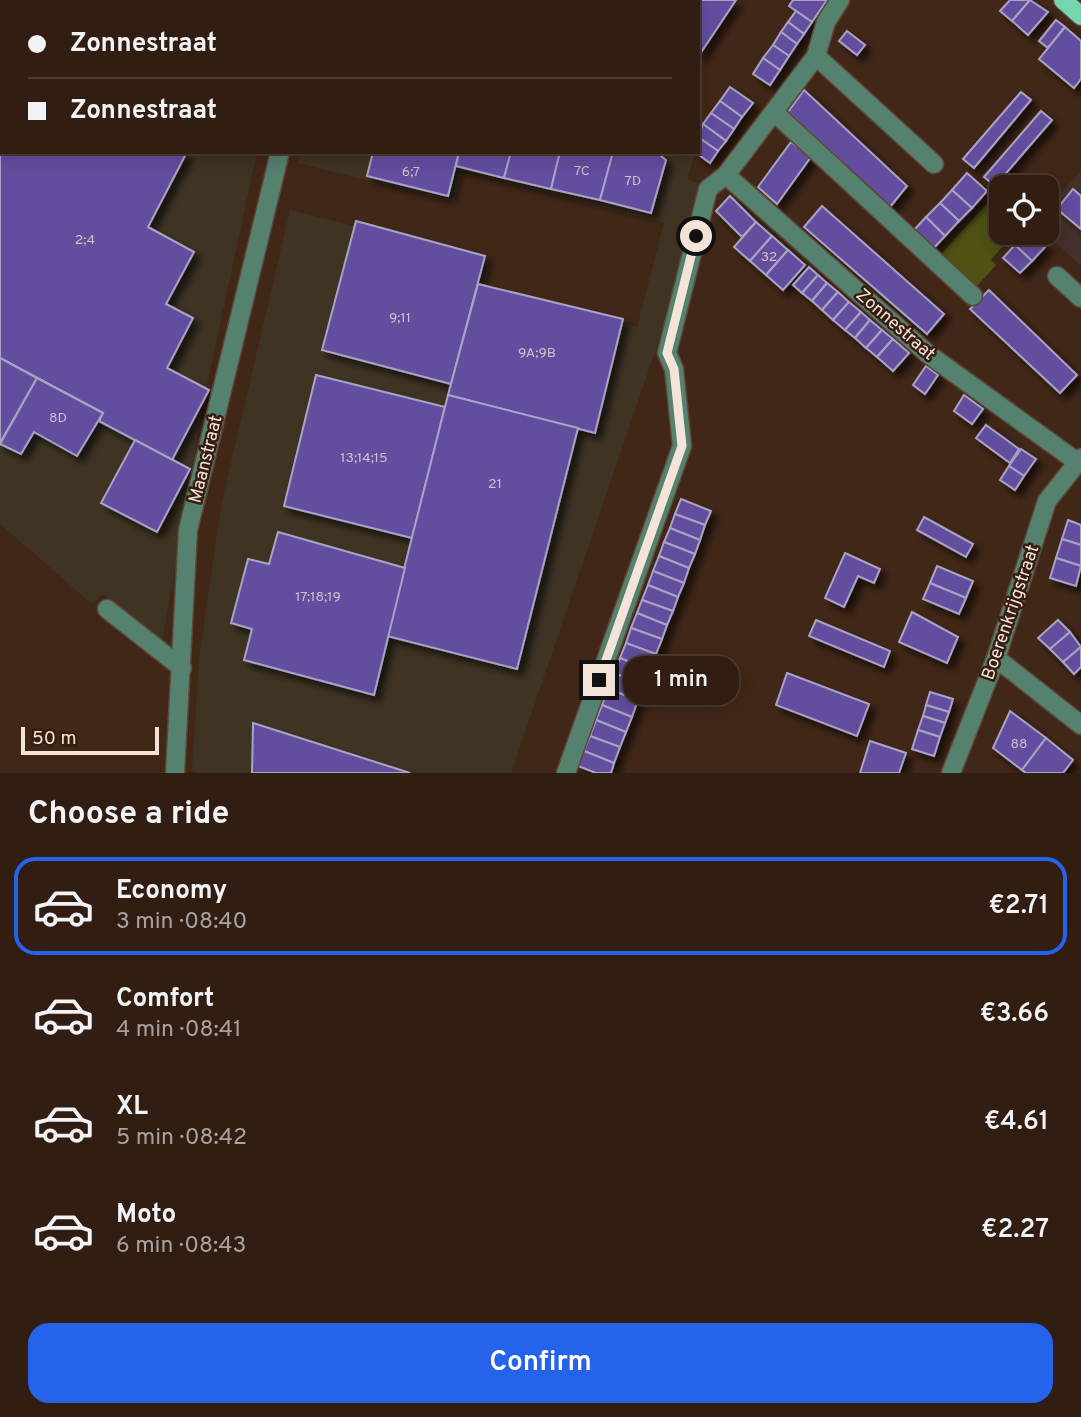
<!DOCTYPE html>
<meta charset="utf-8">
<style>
body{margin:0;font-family:Overpass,sans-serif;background:#3d2a20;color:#f1f3f6;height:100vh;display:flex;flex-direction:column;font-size:26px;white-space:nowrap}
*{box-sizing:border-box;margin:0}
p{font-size:23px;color:#a8a29f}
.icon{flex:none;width:38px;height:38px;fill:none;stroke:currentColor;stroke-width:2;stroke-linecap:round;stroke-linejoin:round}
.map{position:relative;height:773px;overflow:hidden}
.side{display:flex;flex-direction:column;background:#311d12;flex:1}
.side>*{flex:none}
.hud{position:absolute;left:0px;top:0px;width:700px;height:154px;box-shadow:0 4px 18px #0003,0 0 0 2px #4c3b32;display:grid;align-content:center;height:154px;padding:0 28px;background:#311d12}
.controls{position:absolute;left:989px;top:175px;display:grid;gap:14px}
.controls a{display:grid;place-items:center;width:70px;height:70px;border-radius:14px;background:#311d12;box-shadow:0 4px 18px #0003,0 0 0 2px #4c3b32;font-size:35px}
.scale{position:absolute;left:21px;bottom:18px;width:138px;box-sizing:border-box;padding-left:7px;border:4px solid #f4e3d9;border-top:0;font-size:19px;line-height:24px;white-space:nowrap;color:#f4e3d9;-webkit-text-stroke:5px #361d0f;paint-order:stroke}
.end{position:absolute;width:32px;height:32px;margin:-16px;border:9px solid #f4e3d9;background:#111;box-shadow:0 0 0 4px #111}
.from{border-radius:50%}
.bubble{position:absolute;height:49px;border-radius:21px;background:#311d12;box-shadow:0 4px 18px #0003,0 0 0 2px #4c3b32;font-size:23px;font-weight:600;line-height:49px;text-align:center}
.hud b{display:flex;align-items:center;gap:24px;height:66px;font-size:26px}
.hud b+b{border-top:2px solid #4c3b32}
.hud i{width:18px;height:18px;background:#f1f3f6}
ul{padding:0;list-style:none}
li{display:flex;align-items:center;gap:21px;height:98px;margin:0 14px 10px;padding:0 14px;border:4px solid transparent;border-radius:21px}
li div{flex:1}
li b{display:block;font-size:26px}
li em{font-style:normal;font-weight:600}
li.current{border-color:#2563eb}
li>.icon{width:63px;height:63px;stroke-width:1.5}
h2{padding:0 28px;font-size:32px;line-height:84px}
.primary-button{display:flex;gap:14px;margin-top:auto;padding:14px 28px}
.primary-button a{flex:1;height:80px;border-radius:21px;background:#2563eb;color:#fff;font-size:28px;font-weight:600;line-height:80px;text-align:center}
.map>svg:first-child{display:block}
</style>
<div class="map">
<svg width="1081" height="773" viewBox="0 0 1081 773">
<defs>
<filter id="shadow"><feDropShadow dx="6" dy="6" stdDeviation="3.5" flood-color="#0009"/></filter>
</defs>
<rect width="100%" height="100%" fill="#412718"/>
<g fill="#3f3424">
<polygon points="0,0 294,0 2,2 2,152 257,152 204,399 162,644 103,594 92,604 0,524"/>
<polygon points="301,152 688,152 694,157 687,179 700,184 662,331 511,773 202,773 192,770 199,659 221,506 290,210 490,260 485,288 637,327 664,223 463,171 454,202 298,163"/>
</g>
<polygon fill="#44312b" points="1081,171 1081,266 1045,233 1047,209"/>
<polygon fill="#505213" points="993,197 1001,204 1001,233 1014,233 991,260 996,265 977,286 941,254"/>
<g fill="#634e9f" stroke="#a8a3c3" stroke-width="2" filter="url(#shadow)">
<polygon points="0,0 289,0 2,2 2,152 187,152 148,227 194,252 166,304 193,318 167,368 209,390 172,460 99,421 103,413 0,358"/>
<polygon points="606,0 736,0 698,57 698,2"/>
<polygon points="793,0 827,0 812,22 789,6"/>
<polygon points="1010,0 1030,0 1012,21 1000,11"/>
<polygon points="1030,0 1048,12 1028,35 1012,21"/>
<polygon points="796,11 812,22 804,34 788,22"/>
<polygon points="1056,20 1065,27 1048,48 1039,41"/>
<polygon points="788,22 804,34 797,44 781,32"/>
<polygon points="1065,27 1081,41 1081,79 1074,88 1039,59"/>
<polygon points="847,31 865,45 857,55 839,41"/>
<polygon points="781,32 797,44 789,56 773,45"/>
<polygon points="773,45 789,56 780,70 763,58"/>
<polygon points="763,58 780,70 770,85 753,74"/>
<polygon points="730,87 753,103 742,117 720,101"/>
<polygon points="804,90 907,186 890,207 788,112"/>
<polygon points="1021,92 1031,100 974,168 963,159"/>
<polygon points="720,101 742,117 734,129 711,113"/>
<polygon points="1041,111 1052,120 995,186 984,177"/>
<polygon points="711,113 734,129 726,141 703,124"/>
<polygon points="703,124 726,141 718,151 698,137"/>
<polygon points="698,137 718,151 710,163 695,152 698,152"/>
<polygon points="791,142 811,157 777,204 758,187"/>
<polygon points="373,152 459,152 448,196 367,176"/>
<polygon points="459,152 511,152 504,178 456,166"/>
<polygon points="511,152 560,152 551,189 504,178"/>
<polygon points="560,152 613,152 600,200 551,189"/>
<polygon points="613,152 656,152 666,160 651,213 600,200"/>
<polygon points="967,173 987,191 972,208 952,190"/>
<polygon points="1073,189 1081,196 1081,229 1057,209"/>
<polygon points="952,190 972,208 959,221 940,203"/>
<polygon points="730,196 756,222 742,237 716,211"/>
<polygon points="940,203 959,221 945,236 926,217"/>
<polygon points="822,206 944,314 927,334 804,227"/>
<polygon points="926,217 945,236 933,249 913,231"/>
<polygon points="356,221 485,256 451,384 322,350"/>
<polygon points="756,222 772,236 750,261 734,247"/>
<polygon points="1026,233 1031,233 1046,246 1032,261 1015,245"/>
<polygon points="772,236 788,250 766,275 750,261"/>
<polygon points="1015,245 1032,261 1020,273 1003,258"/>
<polygon points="788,250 805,265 783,290 766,275"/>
<polygon points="809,267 818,275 802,293 793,285"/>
<polygon points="818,275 827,283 812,301 802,293"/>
<polygon points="827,283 838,292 822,310 812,301"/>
<polygon points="478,284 623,319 595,433 448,395"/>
<polygon points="989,290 1077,375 1060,393 970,309"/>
<polygon points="838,292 849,302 833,320 822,310"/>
<polygon points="849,302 861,312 845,330 833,320"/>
<polygon points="861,312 870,320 855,338 845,330"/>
<polygon points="870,320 882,330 866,348 855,338"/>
<polygon points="882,330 893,339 877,357 866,348"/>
<polygon points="893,339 909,353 893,371 877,357"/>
<polygon points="0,358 37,378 0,443"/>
<polygon points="926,366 938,375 925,394 913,385"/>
<polygon points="316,375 445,407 412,538 284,506"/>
<polygon points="37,378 103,413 77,456 34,432 21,454 0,444"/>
<polygon points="448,395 578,428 517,669 387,636"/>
<polygon points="964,395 983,409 972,424 954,411"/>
<polygon points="986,425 1019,449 1010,463 976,438"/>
<polygon points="135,440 190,469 157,532 101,503"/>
<polygon points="1021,449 1036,459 1024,476 1009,466"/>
<polygon points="1009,466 1024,476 1015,490 1000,480"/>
<polygon points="681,499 711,511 705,525 675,514"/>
<polygon points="675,514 705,525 700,540 670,528"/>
<polygon points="924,517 973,544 966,557 917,530"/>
<polygon points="1068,520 1081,525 1081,545 1062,539"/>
<polygon points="670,528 700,540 695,554 664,542"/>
<polygon points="278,532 405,568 374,695 244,660 252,629 231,623 248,559 269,564"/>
<polygon points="1062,539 1081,545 1081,566 1056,558"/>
<polygon points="664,542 695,554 689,568 659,556"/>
<polygon points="845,553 880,569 874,583 858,576 844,607 825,598"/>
<polygon points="659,556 689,568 684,583 653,571"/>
<polygon points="1056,558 1081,566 1076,586 1050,578"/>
<polygon points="937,566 973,581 966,598 930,583"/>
<polygon points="653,571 684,583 678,597 648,585"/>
<polygon points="930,583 966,598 959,614 923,599"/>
<polygon points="648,585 678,597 673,611 642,600"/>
<polygon points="642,600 673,611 667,625 637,613"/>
<polygon points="912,612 958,637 947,663 899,642"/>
<polygon points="637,613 667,625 662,639 631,628"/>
<polygon points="816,620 890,651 884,667 809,636"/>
<polygon points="1058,620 1070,632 1050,649 1038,638"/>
<polygon points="631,628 662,639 656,654 626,643"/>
<polygon points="1070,632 1081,647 1063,662 1050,649"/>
<polygon points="626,643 656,654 650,670 620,658"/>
<polygon points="1081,647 1081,667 1074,674 1063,662"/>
<polygon points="620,658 650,670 644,685 614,673"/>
<polygon points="614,673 644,685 638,700 608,689"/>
<polygon points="787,673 869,704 857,736 776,705"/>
<polygon points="608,689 638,700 632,717 602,705"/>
<polygon points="930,692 953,699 949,712 926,705"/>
<polygon points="602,705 632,717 626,732 596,720"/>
<polygon points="926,705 949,712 945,723 923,716"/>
<polygon points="1010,711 1046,738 1022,770 993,748"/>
<polygon points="923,716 945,723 940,737 918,730"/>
<polygon points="596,720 626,732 620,747 590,736"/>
<polygon points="253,723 410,773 252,773"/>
<polygon points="918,730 940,737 934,756 912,749"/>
<polygon points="590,736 620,747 614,763 584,751"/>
<polygon points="1046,738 1073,760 1063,773 1026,773 1022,770"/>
<polygon points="870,741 906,753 899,773 860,773"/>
<polygon points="584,751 614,763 611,773 596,773 578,766"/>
</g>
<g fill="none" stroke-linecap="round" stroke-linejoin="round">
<defs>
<g id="minor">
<polyline points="316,2 317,0"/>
<polyline points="816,56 934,164"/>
<polyline points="774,112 973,296"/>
<polyline points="726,175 928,354 1076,461"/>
<polyline points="1057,276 1081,298"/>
<polyline points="107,609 182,668"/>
<polyline points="996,658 1081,725"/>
<polyline points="175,773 188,530 280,152"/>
<polyline points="566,773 682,446 674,369 667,353 708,189 726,175 816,56 826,22 840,0"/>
<polyline points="951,773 996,658 1047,501 1081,458"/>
</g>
<polyline id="major" points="1063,0 1081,16"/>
</defs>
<use href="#minor" stroke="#5e4537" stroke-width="21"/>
<use href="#major" stroke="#5e4537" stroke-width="21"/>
<use href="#minor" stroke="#55816f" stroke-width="18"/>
<use href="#major" stroke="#74d5ae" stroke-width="18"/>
</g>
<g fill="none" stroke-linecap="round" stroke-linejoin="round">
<polyline stroke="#f4e3d9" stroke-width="9" points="599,680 682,446 674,369 667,353 696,236"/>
</g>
<g text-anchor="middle" stroke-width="5" stroke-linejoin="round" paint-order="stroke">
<g font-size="14" fill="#d0beca">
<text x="582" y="175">7C</text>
<text x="411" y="176">6;7</text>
<text x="633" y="185">7D</text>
<text x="85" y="244">2;4</text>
<text x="769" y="261">32</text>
<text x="400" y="322">9;11</text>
<text x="537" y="357">9A;9B</text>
<text x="58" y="422">8D</text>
<text x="364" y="462">13;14;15</text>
<text x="495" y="488">21</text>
<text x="318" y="601">17;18;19</text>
<text x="1019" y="748">88</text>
</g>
<g font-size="18" fill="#f4e3d9" stroke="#361d0f">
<text transform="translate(896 324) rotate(41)" y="6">Zonnestraat</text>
<text transform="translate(205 459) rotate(-76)" y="6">Maanstraat</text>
<text transform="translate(1010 612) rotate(-71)" y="6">Boerenkrijgstraat</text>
</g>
</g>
</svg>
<div class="controls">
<a><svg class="icon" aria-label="locate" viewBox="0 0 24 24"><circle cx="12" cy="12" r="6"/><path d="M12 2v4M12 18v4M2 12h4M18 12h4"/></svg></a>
</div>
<div class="scale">50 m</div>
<i class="end from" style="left:696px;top:236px"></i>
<i class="end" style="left:599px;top:680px"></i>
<div class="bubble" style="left:623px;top:656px;width:116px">1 min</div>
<div class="hud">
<b><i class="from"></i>Zonnestraat</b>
<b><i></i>Zonnestraat</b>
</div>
</div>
<section class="side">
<h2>Choose a ride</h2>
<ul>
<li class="current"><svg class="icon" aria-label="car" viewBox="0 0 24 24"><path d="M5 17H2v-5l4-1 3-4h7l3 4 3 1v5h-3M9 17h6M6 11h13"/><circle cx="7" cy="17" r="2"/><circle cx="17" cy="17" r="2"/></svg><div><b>Economy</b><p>3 min · 08:40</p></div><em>€2.71</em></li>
<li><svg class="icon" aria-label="car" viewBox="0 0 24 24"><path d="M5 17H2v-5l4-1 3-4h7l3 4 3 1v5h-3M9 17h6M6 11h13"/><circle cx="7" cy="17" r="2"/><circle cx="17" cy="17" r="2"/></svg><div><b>Comfort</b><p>4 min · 08:41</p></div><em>€3.66</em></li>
<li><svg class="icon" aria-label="car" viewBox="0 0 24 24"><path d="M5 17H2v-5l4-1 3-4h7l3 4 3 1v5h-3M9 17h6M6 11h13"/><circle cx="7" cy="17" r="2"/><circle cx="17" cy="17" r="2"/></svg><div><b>XL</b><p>5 min · 08:42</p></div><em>€4.61</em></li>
<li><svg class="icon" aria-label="car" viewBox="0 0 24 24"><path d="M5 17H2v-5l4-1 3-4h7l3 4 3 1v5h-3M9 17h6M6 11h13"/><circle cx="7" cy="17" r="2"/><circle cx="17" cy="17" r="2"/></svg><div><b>Moto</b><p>6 min · 08:43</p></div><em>€2.27</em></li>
</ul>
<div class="primary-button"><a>Confirm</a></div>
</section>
